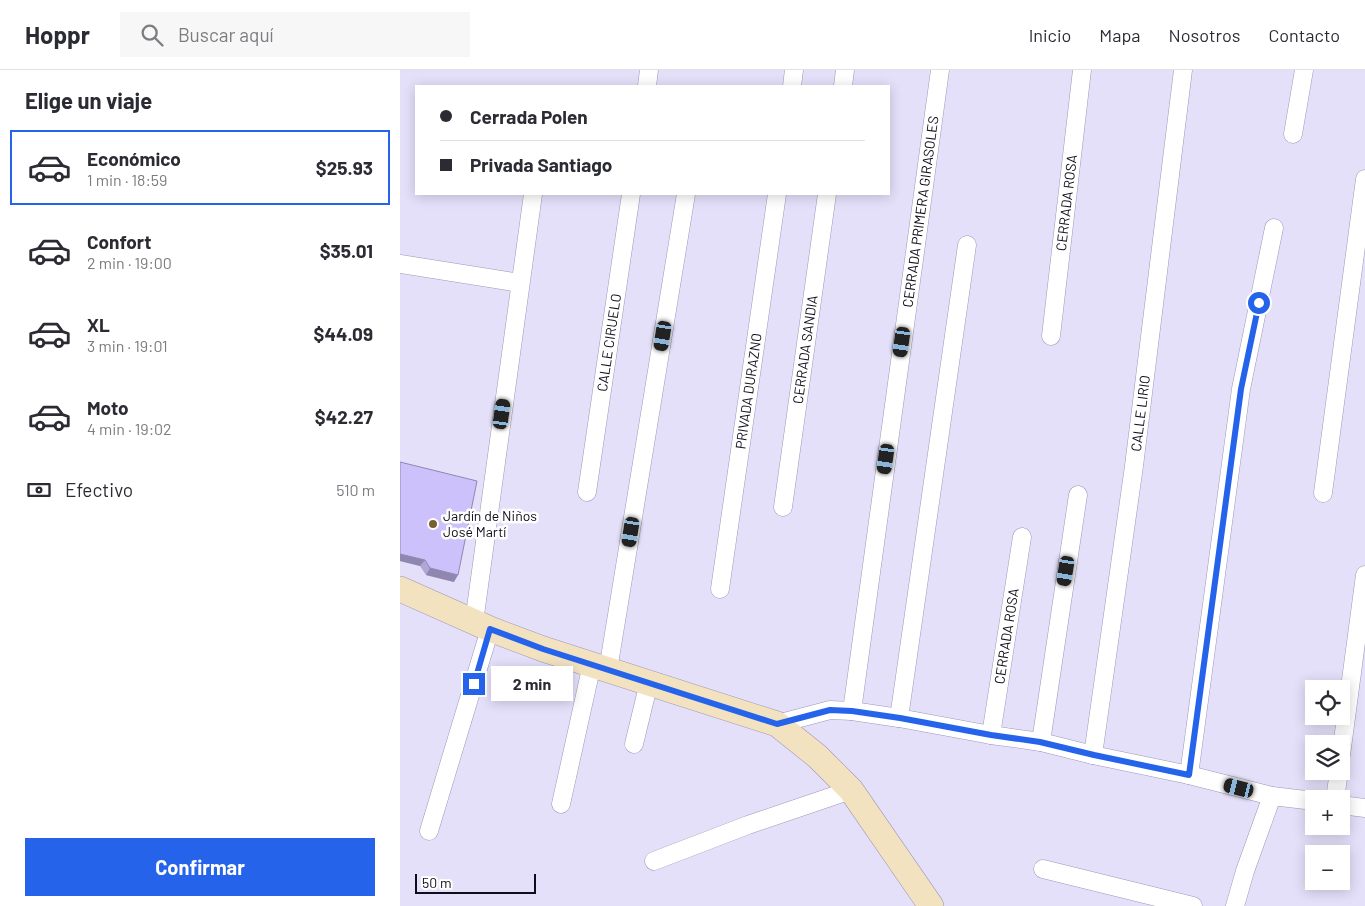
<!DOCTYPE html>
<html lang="es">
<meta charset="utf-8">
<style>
body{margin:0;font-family:Barlow,sans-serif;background:#f7f7f7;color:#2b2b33;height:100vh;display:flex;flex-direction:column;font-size:19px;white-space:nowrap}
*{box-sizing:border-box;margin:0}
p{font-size:16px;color:#7c7c81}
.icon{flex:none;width:28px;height:28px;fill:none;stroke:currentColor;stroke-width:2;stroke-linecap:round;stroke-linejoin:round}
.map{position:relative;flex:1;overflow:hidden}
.details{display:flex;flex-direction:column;background:#fff;width:400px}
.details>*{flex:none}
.top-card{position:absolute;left:15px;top:15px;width:475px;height:110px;border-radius:0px;box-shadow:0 2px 12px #0003;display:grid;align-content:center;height:110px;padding:0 25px;background:#fff}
.fabs{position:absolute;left:905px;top:610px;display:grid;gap:10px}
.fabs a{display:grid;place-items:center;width:45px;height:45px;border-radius:0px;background:#fff;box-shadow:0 2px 12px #0003;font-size:25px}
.scale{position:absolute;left:15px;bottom:12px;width:121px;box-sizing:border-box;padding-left:5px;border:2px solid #0f0d18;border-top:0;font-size:14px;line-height:18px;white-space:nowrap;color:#0f0d18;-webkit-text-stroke:4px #fff;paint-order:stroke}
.end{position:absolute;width:22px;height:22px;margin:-11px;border:6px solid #2563eb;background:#fff;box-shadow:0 0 0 2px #fff}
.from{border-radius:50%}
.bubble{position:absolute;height:35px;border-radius:0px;background:#fff;box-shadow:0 2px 12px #0003;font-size:16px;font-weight:700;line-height:35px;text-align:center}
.car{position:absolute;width:15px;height:30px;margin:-15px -8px;border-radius:6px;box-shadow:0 0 4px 1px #0007;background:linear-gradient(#222 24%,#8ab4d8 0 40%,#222 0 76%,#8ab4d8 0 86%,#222 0)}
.top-card b{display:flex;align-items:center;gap:18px;height:48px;font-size:19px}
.top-card b+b{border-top:1px solid #e1e1e2}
.top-card i{width:12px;height:12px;background:#2b2b33}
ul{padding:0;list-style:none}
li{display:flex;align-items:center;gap:15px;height:75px;margin:0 10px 8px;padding:0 15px;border:2px solid transparent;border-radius:0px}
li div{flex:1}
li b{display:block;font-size:19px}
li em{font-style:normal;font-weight:700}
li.selected{border-color:#2563eb}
li>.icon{width:45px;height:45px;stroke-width:1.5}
h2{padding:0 25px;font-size:22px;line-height:60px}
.pay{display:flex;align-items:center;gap:12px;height:55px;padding:0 25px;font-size:19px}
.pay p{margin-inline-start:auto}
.cta{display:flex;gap:10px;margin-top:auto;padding:10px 25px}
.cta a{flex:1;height:58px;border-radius:0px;background:#2563eb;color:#fff;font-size:20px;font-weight:700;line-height:58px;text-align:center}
header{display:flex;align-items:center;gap:30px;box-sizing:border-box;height:70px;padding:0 25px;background:#fff;border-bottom:1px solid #e1e1e2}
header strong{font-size:24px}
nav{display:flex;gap:28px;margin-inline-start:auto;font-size:18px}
.search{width:350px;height:45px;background:#f7f7f7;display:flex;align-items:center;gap:12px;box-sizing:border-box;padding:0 18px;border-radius:0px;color:#7c7c81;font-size:19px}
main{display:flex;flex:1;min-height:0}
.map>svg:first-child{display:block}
</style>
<header>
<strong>Hoppr</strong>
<div class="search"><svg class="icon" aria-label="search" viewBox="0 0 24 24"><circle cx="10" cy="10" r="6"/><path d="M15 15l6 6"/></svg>Buscar aquí</div>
<nav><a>Inicio</a><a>Mapa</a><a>Nosotros</a><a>Contacto</a></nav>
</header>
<main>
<section class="details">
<h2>Elige un viaje</h2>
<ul>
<li class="selected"><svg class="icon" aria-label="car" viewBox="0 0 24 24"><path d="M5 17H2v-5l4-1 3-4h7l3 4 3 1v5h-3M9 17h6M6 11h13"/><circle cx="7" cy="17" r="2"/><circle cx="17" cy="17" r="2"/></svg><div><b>Económico</b><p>1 min · 18:59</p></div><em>$25.93</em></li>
<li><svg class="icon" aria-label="car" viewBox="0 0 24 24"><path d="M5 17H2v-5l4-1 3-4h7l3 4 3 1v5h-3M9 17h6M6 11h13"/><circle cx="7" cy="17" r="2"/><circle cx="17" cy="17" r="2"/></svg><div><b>Confort</b><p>2 min · 19:00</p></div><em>$35.01</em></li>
<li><svg class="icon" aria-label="car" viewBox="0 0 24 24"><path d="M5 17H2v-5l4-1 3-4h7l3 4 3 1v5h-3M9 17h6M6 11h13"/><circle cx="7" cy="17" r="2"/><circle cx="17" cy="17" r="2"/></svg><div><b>XL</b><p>3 min · 19:01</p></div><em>$44.09</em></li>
<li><svg class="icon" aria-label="car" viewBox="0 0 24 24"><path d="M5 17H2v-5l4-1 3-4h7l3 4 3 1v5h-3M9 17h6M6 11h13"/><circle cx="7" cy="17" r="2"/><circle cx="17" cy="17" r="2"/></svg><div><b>Moto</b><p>4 min · 19:02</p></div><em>$42.27</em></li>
</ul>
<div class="pay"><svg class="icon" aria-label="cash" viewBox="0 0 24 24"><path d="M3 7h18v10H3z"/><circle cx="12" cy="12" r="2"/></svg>Efectivo<p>510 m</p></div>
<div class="cta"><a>Confirmar</a></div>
</section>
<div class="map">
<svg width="965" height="836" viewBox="0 0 965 836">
<rect width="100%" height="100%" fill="#e5e0fa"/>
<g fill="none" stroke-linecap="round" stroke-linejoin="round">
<defs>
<g id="street">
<polyline points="247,16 249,0"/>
<polyline points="392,16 394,0"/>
<polyline points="443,16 445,0"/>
<polyline points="893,64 904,0"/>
<polyline points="0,194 120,213"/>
<path id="s1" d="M651,266L682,0"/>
<path id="s2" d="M187,422L231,124"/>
<polyline points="923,423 965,109"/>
<path id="s3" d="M383,437L427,124"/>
<path id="s4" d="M320,519L377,124"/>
<polyline points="74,552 133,124"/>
<polyline points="208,600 286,124"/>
<path id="s5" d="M452,641L540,0"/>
<polyline points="499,648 567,175"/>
<polyline points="377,654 430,640 452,641 499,648 591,665 641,672 693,685 789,705 872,726 914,731"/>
<path id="s6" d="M591,665L622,467"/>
<polyline points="641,672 678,425"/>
<polyline points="234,674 249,612"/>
<path id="s7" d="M693,685L734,396L783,0"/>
<polyline points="941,685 965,505"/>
<polyline points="789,705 841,319 874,158"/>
<polyline points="935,729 939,701"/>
<polyline points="161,734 192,594"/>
<polyline points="941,735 965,738"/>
<polyline points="29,761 90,559"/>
<polyline points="254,791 348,755 451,720"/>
<polyline points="643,799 793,836"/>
<polyline points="835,836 845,801 872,726"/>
</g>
<polyline id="secondary" points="0,519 90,559 143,579 377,654 417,686 451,720 531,836"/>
</defs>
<use href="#street" stroke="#9d97b6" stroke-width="19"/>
<use href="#secondary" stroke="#9d97b6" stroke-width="26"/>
<use href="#street" stroke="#fff" stroke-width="18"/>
<use href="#secondary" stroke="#f2e2c0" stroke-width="25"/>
</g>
<polygon fill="#b0a6d8" points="0,392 54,512 26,505 20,496 0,491"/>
<g fill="#9087b0">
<polygon points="0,484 25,490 20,496 0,491"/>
<polygon points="30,498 58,505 54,512 26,505"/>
</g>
<polygon fill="#cdc1fb" stroke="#9087b0" points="0,392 77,411 58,505 30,498 25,490 0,484"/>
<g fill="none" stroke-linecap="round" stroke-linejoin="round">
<polyline stroke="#2563eb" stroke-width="6" points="74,614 90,559 143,579 377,654 430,640 452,641 500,648 591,665 640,672 694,685 789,705 841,319 859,233"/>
</g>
<circle fill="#786031" stroke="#fff" stroke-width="2" cx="33" cy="454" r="5"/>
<g text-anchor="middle" stroke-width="5" stroke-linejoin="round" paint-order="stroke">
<g font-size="14" fill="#0f0d18" stroke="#fff">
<text dy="5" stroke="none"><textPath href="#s1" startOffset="134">CERRADA ROSA</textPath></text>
<text dy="5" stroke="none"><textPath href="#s5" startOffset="504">CERRADA PRIMERA GIRASOLES</textPath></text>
<text dy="5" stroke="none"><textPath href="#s2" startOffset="151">CALLE CIRUELO</textPath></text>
<text dy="5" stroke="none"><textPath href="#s3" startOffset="159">CERRADA SANDIA</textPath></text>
<text dy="5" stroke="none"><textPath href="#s4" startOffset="200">PRIVADA DURAZNO</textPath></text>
<text dy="5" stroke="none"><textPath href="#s7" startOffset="345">CALLE LIRIO</textPath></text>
<text dy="5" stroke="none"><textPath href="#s6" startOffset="100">CERRADA ROSA</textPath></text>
</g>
<g font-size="14" fill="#0f0d18" stroke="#fff" text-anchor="start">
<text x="43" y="451">Jardín de Niños<tspan x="43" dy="16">José Martí</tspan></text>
</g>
</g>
</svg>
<div class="fabs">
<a><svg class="icon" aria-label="locate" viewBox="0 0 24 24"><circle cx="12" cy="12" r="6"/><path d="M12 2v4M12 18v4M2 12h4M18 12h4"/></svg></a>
<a><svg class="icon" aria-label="layers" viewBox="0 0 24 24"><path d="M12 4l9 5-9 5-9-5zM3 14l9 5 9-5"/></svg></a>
<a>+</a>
<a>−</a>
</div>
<div class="scale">50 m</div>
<i class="end from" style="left:859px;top:233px"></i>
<i class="end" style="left:74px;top:614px"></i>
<div class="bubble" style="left:91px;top:596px;width:82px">2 min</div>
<i class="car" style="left:263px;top:266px;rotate:189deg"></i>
<i class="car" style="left:502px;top:272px;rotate:188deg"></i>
<i class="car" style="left:102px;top:344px;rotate:8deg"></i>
<i class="car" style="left:486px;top:389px;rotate:188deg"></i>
<i class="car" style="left:231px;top:462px;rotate:189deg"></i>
<i class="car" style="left:666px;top:501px;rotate:189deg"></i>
<i class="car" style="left:839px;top:718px;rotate:284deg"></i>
<div class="top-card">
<b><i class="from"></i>Cerrada Polen</b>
<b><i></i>Privada Santiago</b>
</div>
</div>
</main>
